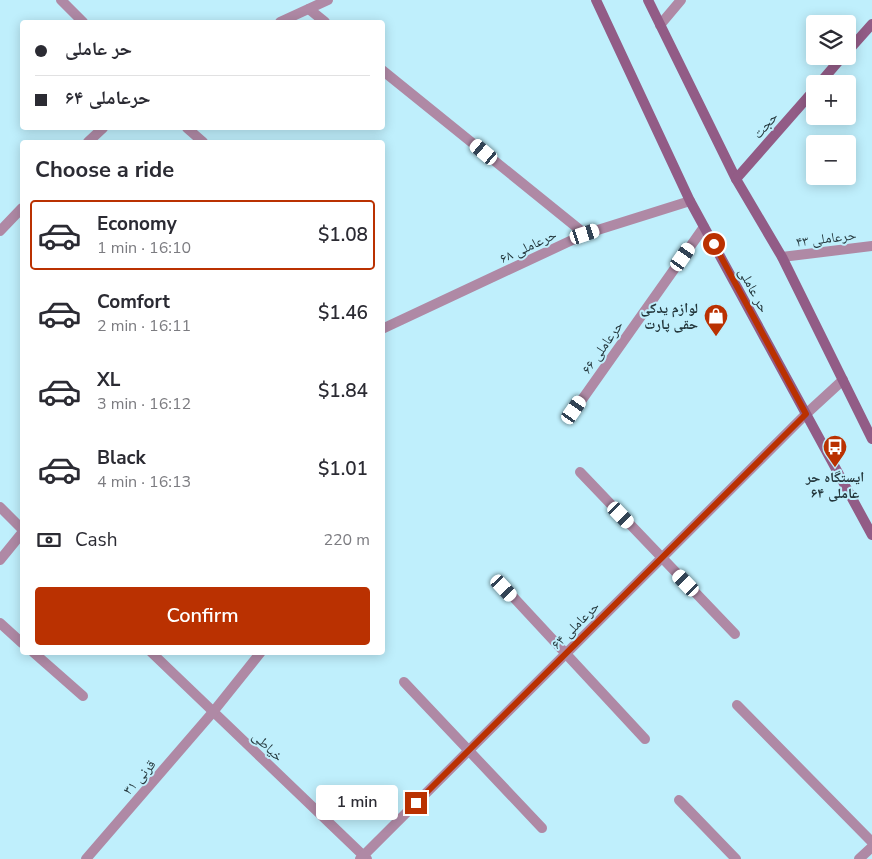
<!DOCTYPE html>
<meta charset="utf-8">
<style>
body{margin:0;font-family:"Nunito Sans","Noto Naskh Arabic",sans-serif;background:#f2f2f3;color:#2b2b33;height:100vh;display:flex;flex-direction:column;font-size:19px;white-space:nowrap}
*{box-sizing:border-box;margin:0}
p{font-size:16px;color:#7c7c81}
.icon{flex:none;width:28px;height:28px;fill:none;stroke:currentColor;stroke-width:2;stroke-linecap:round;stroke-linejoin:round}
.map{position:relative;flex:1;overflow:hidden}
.panel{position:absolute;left:20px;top:140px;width:365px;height:515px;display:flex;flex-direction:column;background:#fff;border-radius:5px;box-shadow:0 2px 12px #0003}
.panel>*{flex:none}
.hud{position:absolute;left:20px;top:20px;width:365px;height:110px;border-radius:5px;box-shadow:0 2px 12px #0003;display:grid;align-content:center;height:110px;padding:0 15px;background:#fff}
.fabs{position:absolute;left:806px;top:15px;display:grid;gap:10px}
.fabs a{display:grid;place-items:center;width:50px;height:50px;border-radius:5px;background:#fff;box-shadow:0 2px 12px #0003;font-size:25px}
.end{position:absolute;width:22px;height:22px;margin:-11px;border:6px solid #ba3101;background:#fff;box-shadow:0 0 0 2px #fff}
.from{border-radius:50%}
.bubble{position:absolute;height:35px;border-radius:5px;background:#fff;box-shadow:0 2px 12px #0003;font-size:16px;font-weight:600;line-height:35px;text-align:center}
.car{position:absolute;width:15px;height:30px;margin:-15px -8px;border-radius:6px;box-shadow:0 0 4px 1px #0007;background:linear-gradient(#fff 24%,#345 0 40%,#fff 0 76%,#345 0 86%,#fff 0)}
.hud b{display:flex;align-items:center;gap:18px;height:48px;font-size:19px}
.hud b+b{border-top:1px solid #e1e1e2}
.hud i{width:12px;height:12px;background:#2b2b33}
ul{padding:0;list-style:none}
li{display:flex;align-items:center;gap:15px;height:70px;margin:0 10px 8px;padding:0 5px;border:2px solid transparent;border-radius:5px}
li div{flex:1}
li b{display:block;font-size:19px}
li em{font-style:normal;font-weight:600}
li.active{border-color:#ba3101}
li>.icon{width:45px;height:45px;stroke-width:1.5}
h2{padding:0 15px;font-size:22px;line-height:60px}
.pay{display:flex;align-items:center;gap:12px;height:55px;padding:0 15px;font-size:19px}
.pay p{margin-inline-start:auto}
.primary-button{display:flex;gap:10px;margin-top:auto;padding:10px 15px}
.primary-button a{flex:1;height:58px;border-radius:5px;background:#ba3101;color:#fff;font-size:20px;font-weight:600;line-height:58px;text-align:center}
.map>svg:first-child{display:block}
</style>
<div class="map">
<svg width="872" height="859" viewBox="0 0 872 859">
<rect width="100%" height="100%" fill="#bfeffc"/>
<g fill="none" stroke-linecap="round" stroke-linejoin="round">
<polyline stroke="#af89a5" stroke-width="10" points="660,25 681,0"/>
<g stroke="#af89a5" stroke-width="10">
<polyline points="61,0 83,22"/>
<polyline points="309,9 325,22"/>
<polyline points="280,22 328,0"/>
<polyline points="382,70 585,234"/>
<polyline points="187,128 203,142"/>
<polyline points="88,142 103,128"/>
<polyline points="0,231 22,208"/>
<polyline points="782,257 872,246"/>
<polyline points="382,329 585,234 690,201"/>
<polyline points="574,411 704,227"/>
<polyline points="580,472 735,634"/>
<polyline points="0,507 22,529"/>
<polyline points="0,560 22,533"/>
<polyline points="504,587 645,739"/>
<polyline points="0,623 22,643"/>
<polyline points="33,652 83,696"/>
<polyline points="151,652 367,859"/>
<polyline points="404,682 542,828"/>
<polyline points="737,705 872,842"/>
<polyline points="679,800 736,859"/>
<polyline points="86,859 213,712 261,652"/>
<polyline points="360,859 806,414 843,380"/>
<polyline points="859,859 872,847"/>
</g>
<g stroke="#925c86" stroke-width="10">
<polyline points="596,0 690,201 872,535"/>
<polyline points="648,0 736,179 782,257 872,439"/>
<polyline points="848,51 872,24"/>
<polyline points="819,84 843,56"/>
<polyline points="736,179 815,89"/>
</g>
</g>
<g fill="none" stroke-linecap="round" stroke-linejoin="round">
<polyline stroke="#ba3101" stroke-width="6" points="416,803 806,414 714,244"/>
</g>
<defs>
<symbol id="shop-pin" viewBox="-11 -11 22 30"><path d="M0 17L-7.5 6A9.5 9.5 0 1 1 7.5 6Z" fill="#ba3101" stroke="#bfeffc"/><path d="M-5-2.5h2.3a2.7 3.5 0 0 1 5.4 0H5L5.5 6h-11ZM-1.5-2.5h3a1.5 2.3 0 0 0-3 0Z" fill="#fff"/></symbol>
<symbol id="bus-pin" viewBox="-11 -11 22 30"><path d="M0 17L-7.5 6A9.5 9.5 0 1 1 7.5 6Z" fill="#ba3101" stroke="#bfeffc"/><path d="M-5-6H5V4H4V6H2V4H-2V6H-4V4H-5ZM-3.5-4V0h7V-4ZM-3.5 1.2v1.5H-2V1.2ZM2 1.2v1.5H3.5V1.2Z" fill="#fff"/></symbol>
</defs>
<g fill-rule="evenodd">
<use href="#shop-pin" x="702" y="302" width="28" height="38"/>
<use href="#bus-pin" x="821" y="433" width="28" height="38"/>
</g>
<g text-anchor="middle" stroke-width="4" stroke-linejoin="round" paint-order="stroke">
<g font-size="14" fill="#24373c" stroke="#bfeffc">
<text transform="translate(765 125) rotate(-49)" y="5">حجت</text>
<text transform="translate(826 238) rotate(-7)" y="5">حرعاملی ۴۳</text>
<text transform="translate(528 246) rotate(-25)" y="5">حرعاملی ۶۸</text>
<text transform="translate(754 290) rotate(62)" y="5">حر عاملی</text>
<text transform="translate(602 347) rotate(-55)" y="5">حرعاملی ۶۶</text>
<text transform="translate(575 625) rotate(-45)" y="5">حرعاملی ۶۴</text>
<text transform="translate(268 746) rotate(44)" y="5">خیاطی</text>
<text transform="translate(139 777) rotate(-49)" y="5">قرنی ۳۱</text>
</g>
<g font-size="14" font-weight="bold" fill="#24373c" stroke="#bfeffc" text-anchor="end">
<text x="698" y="313">لوازم یدکی<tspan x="698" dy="16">حقی پارت</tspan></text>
<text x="835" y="482" text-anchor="middle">ایستگاه حر<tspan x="835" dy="16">عاملی ۶۴</tspan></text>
</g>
</g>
</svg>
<div class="fabs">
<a><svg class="icon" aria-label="layers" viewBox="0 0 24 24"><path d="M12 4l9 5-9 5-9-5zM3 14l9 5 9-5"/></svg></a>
<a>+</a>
<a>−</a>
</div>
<i class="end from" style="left:714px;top:244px"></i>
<i class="end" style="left:416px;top:803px"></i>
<div class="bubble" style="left:316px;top:785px;width:82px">1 min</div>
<i class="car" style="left:484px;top:152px;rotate:310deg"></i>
<i class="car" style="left:585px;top:234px;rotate:72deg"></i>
<i class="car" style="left:683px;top:257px;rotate:35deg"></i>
<i class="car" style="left:574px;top:410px;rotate:35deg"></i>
<i class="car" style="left:621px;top:515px;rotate:136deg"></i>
<i class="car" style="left:686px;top:583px;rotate:316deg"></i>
<i class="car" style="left:504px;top:588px;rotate:137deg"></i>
<div class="hud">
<b><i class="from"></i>حر عاملی</b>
<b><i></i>حرعاملی ۶۴</b>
</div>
<section class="panel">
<h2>Choose a ride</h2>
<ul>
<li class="active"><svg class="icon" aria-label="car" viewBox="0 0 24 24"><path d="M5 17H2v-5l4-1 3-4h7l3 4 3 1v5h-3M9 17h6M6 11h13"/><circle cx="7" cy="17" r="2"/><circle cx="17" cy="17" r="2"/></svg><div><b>Economy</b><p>1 min · 16:10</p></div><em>$1.08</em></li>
<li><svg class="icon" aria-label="car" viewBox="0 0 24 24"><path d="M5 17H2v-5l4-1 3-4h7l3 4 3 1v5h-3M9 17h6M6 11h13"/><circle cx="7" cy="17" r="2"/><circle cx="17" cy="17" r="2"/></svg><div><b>Comfort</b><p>2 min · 16:11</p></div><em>$1.46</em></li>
<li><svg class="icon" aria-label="car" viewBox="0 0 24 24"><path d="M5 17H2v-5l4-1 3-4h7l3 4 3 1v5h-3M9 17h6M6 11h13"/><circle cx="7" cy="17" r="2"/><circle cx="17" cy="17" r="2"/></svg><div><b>XL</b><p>3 min · 16:12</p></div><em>$1.84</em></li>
<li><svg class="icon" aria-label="car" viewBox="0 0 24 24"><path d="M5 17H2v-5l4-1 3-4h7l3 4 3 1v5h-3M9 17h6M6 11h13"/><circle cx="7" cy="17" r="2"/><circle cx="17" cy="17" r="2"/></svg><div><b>Black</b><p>4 min · 16:13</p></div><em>$1.01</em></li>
</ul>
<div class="pay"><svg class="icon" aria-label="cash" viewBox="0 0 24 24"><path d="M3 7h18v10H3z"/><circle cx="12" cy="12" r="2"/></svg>Cash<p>220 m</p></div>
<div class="primary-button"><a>Confirm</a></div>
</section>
</div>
